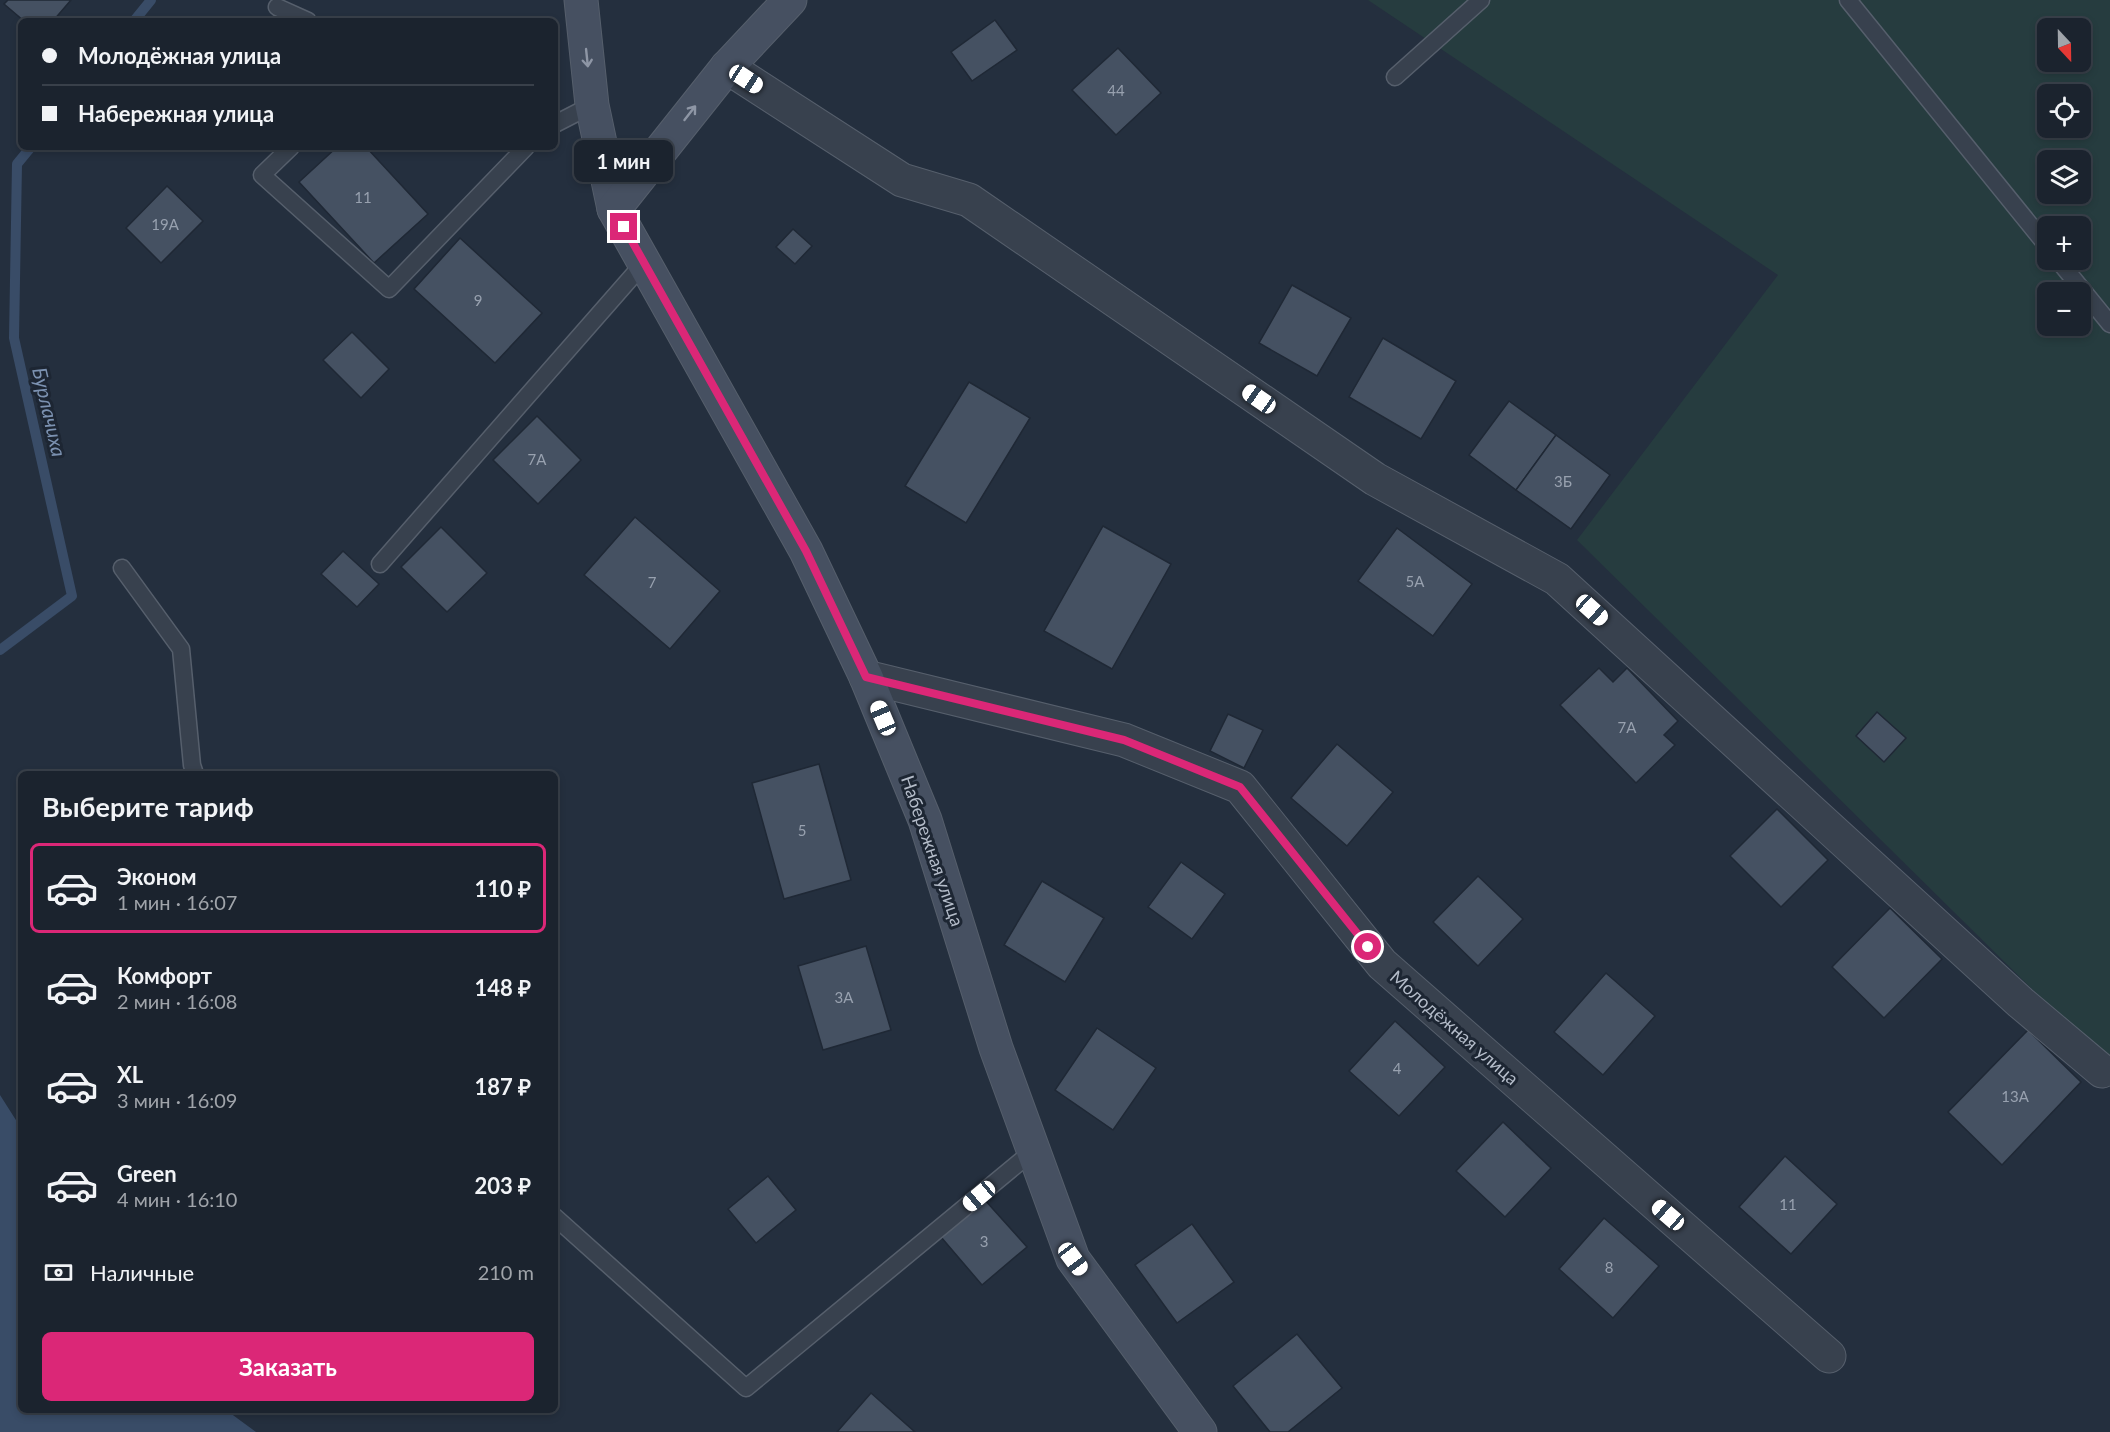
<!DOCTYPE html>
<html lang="ru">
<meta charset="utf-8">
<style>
body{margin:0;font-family:Lato,sans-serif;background:#282f3a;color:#f1f3f6;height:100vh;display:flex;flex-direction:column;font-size:22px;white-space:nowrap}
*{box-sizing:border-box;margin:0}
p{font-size:20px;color:#a0a4aa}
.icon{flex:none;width:33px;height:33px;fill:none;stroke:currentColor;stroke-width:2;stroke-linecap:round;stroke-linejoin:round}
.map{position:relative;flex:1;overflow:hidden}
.side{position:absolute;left:18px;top:771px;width:540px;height:642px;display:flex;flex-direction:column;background:#1b232e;border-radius:9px;box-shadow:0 3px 9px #0003,0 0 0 2px #39404a}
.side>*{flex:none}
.hud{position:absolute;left:18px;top:18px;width:540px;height:132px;border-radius:9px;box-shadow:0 3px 9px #0003,0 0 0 2px #39404a;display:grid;align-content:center;height:132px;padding:0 24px;background:#1b232e}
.needle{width:39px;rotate:158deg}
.tools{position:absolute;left:2037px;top:18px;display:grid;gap:12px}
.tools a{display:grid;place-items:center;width:54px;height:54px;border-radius:9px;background:#1b232e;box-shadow:0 3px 9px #0003,0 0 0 2px #39404a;font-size:30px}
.end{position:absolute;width:27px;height:27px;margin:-14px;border:8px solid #db2777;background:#fff;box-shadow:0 0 0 3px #fff}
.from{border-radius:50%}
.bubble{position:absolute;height:42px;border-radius:9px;background:#1b232e;box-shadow:0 3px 9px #0003,0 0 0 2px #39404a;font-size:20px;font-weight:700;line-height:42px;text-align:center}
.car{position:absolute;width:18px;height:36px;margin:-18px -9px;border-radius:8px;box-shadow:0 0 4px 2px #0007;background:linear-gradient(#fff 24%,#345 0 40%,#fff 0 76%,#345 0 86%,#fff 0)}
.hud b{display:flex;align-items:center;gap:21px;height:57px;font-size:22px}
.hud b+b{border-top:2px solid #39404a}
.hud i{width:15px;height:15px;background:#f1f3f6}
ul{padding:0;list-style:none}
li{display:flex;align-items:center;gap:18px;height:90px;margin:0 12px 9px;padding:0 12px;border:3px solid transparent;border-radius:9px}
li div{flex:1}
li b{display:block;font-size:22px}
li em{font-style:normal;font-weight:700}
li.active{border-color:#db2777}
li>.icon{width:54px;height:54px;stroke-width:1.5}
h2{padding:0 24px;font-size:27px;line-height:72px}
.pay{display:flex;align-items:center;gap:15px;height:66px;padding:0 24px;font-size:22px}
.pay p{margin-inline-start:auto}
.primary-button{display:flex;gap:12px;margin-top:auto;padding:12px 24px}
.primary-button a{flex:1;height:69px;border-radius:9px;background:#db2777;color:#fff;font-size:24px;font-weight:700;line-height:69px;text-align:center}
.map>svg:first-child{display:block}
</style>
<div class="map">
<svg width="2110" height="1432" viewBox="0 0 2110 1432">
<rect width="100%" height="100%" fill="#242f3e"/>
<path fill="#263c3f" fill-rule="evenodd" d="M1368,0H2110V1059L2105,1061L1577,540L1778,275ZM2048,28H2080V62H2048ZM2048,94H2080V128H2048ZM2048,160H2080V194H2048ZM2048,226H2080V260H2048ZM2048,292H2080V326H2048Z"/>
<polygon fill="#394c67" points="0,1095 21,1128 21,1410 226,1410 256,1432 0,1432"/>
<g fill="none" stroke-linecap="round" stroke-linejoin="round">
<g stroke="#394c67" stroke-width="10">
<polyline points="134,21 151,0"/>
<polyline points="0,650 72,596 14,338 17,164 31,147"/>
</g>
</g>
<g fill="#455162" stroke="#1f2835" stroke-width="1.5">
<polygon points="8,0 71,0 53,21 24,21 4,4"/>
<polygon points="995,20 1017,50 972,81 951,52"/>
<polygon points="1118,48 1161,93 1116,135 1072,90"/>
<polygon points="337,147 366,147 428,214 374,263 299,182"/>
<polygon points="167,186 203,221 161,263 126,228"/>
<polygon points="793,229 812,246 795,264 776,247"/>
<polygon points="460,238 542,313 495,363 414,289"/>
<polygon points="1292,285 1351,318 1317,376 1259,343"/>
<polygon points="352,332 389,369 361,398 323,360"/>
<polygon points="1383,338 1456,381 1421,439 1349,397"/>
<polygon points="969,382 1030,418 966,523 905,486"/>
<polygon points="1509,401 1556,435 1516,490 1469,455"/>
<polygon points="537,416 581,460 538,504 493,460"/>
<polygon points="1556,435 1610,475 1571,529 1516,490"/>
<polygon points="635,517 720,591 670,649 584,575"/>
<polygon points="1103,526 1171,564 1112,669 1044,631"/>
<polygon points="441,527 487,573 447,612 401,567"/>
<polygon points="1397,528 1472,584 1433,636 1358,581"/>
<polygon points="343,551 379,584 357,607 321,574"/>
<polygon points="1599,668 1613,682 1627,668 1678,721 1664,735 1675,745 1636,783 1560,705"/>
<polygon points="1877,712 1906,738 1884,762 1856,736"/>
<polygon points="1228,714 1263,730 1244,768 1210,751"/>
<polygon points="1337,744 1393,792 1347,846 1291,798"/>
<polygon points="819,764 851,880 784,899 752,783"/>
<polygon points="1777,809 1828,860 1781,907 1730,856"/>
<polygon points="1181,862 1225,894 1192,939 1148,907"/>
<polygon points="1478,876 1523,919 1478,966 1433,922"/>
<polygon points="1042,881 1104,918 1065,982 1004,945"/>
<polygon points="1890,908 1942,959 1884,1018 1832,967"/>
<polygon points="866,946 891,1030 823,1050 798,966"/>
<polygon points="1606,973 1655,1016 1603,1075 1554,1032"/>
<polygon points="1395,1021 1445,1067 1399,1116 1349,1071"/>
<polygon points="1097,1028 1156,1068 1113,1130 1055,1090"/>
<polygon points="2028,1030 2081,1082 2002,1165 1948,1112"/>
<polygon points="1503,1122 1551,1168 1505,1217 1456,1171"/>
<polygon points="1785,1156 1837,1204 1791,1254 1739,1207"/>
<polygon points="768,1176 796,1210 756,1243 728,1209"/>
<polygon points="984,1199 1027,1247 982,1285 941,1237"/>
<polygon points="1604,1218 1659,1266 1613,1318 1559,1269"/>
<polygon points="1192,1224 1234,1282 1177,1323 1135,1265"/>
<polygon points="1297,1334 1342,1388 1288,1432 1270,1432 1233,1386"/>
<polygon points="871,1393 915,1432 837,1432"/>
</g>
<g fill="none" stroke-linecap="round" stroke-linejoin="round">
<defs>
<g id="lane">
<polyline points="1848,0 2048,247"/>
<polyline points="277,7 308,21"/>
<polyline points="1395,77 1481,0"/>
<polyline points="555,124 592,105"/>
<polyline points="291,147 262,175 389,289 526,147"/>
<polyline points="2058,260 2110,324"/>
<polyline points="380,564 643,264"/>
<polyline points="122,568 181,649 192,765 195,774"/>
<polyline points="555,1217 746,1388 1033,1151"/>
</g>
<g id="street">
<polyline points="727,67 902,180 969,200 1375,479 1557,579 2020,1002 2102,1071"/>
<polyline points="866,677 1124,740 1240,787 1382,964 1829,1356"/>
</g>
<g id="secondary">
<polyline points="581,0 592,105 614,209 806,551 866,677 925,820 996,1048 1073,1259 1200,1432"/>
<polyline points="614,209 727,67 790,0"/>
</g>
</defs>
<use href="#lane" stroke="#565f6c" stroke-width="19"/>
<use href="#street" stroke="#565f6c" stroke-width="35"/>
<use href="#secondary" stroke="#565f6c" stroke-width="35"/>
<use href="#lane" stroke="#38414e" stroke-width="16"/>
<use href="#street" stroke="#38414e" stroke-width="33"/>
<use href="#secondary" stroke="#465061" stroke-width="33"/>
</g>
<defs><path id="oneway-shaft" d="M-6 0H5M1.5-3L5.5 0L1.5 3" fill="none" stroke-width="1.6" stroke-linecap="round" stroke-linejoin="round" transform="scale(1.5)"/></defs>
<g stroke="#8e96a5">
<use href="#oneway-shaft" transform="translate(587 58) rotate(84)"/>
<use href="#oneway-shaft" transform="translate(690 113) rotate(-52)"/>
</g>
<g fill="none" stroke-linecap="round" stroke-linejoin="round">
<polyline stroke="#db2777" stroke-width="8" points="624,227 806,551 866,677 1124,740 1240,787 1368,947"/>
</g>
<g text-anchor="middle" stroke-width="6" stroke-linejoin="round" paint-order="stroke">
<g font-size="15" fill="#98a1af">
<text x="1116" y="96">44</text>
<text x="363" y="203">11</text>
<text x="165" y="230">19А</text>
<text x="478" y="306">9</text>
<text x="537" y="465">7А</text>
<text x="1563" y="487">3Б</text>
<text x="1415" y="587">5А</text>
<text x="652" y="588">7</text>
<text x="1627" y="733">7А</text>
<text x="802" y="836">5</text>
<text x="844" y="1003">3А</text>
<text x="1397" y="1074">4</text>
<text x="2015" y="1102">13А</text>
<text x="1788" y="1210">11</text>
<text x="984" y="1247">3</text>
<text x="1609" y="1273">8</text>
</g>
<g font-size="18" fill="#b4bcc9" stroke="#1d2633">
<text transform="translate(932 851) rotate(71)" y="6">Набережная улица</text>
<text transform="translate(1454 1028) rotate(41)" y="6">Молодёжная улица</text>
</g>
<g font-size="20" font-style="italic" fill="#7c92b1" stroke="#1d2633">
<text transform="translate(49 412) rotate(77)" y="7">Бурлачиха</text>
</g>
</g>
</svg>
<div class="tools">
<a><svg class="needle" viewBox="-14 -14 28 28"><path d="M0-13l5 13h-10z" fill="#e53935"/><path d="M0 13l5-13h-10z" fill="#a0a4aa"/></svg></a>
<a><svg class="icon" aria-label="locate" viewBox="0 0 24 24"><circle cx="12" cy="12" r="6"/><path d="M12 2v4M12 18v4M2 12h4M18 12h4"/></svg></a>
<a><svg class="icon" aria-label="layers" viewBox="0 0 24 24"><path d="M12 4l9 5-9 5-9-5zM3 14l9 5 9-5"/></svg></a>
<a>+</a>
<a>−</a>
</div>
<i class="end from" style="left:1368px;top:947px"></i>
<i class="end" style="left:624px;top:227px"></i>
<div class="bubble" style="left:574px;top:140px;width:99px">1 мин</div>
<i class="car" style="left:746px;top:79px;rotate:123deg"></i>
<i class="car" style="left:1259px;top:399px;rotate:305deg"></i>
<i class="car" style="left:1592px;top:610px;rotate:132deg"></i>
<i class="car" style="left:883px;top:718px;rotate:337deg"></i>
<i class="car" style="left:979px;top:1196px;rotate:230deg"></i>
<i class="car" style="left:1668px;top:1215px;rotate:311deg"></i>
<i class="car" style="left:1073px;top:1259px;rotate:143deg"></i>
<div class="hud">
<b><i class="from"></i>Молодёжная улица</b>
<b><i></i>Набережная улица</b>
</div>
<section class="side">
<h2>Выберите тариф</h2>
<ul>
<li class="active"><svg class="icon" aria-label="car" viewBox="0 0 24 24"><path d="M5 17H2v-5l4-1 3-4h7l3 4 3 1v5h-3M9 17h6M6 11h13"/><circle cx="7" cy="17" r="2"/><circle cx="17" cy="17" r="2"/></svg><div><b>Эконом</b><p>1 мин · 16:07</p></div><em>110 ₽</em></li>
<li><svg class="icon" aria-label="car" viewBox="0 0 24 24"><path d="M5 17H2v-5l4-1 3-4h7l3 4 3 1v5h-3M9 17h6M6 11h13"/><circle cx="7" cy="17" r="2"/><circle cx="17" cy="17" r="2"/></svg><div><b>Комфорт</b><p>2 мин · 16:08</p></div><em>148 ₽</em></li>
<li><svg class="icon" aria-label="car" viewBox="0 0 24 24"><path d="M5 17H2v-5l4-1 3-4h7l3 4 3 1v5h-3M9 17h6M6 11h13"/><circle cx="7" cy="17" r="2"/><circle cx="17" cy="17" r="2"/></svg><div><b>XL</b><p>3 мин · 16:09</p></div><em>187 ₽</em></li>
<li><svg class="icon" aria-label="car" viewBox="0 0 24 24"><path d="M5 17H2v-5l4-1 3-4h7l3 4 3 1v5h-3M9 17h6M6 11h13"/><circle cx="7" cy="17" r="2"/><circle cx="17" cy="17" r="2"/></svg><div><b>Green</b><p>4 мин · 16:10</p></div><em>203 ₽</em></li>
</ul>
<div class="pay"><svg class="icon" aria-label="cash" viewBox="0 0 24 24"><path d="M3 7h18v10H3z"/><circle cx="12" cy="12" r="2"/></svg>Наличные<p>210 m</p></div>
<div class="primary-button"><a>Заказать</a></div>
</section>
</div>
